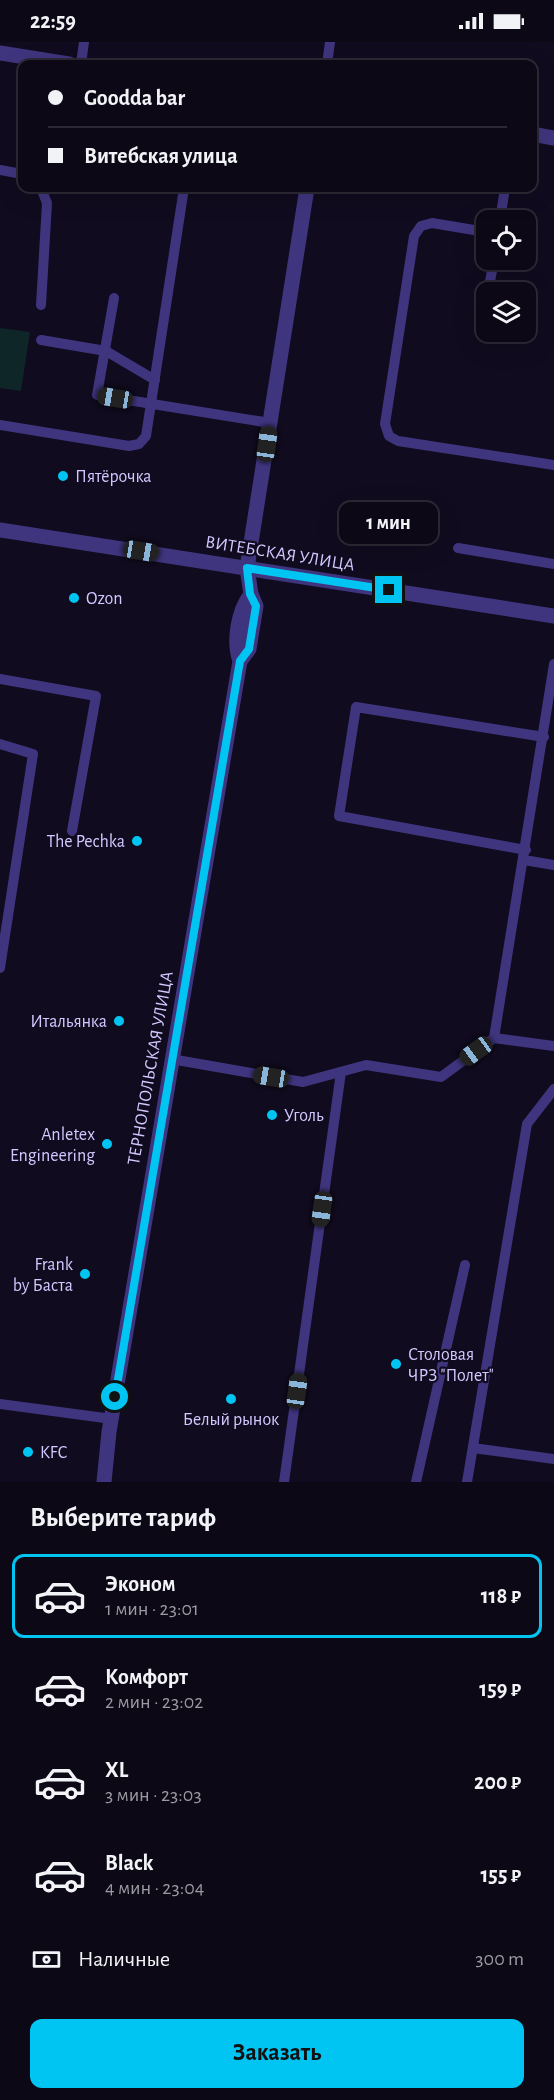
<!DOCTYPE html>
<html lang="ru">
<meta charset="utf-8">
<style>
body{margin:0;font-family:"Alegreya Sans",sans-serif;background:#15111f;color:#f1f3f6;height:100vh;display:flex;flex-direction:column;font-size:22px;white-space:nowrap}
*{box-sizing:border-box;margin:0}
p{font-size:20px;color:#9a9aa1}
.icon{flex:none;width:33px;height:33px;fill:none;stroke:currentColor;stroke-width:2;stroke-linecap:round;stroke-linejoin:round}
.map{position:relative;height:1440px;overflow:hidden}
.side{display:flex;flex-direction:column;background:#0c0816;flex:1}
.side>*{flex:none}
.banner{position:absolute;left:18px;top:18px;width:519px;height:132px;border-radius:12px;box-shadow:0 6px 24px #0002,0 0 0 2px #2c2935;display:grid;align-content:center;height:132px;padding:0 30px;background:#0c0816}
.fabs{position:absolute;left:476px;top:168px;display:grid;gap:12px}
.fabs a{display:grid;place-items:center;width:60px;height:60px;border-radius:12px;background:#0c0816;box-shadow:0 6px 24px #0002,0 0 0 2px #2c2935;font-size:30px}
.end{position:absolute;width:27px;height:27px;margin:-14px;border:8px solid #00c5f3;background:#111;box-shadow:0 0 0 3px #111}
.from{border-radius:50%}
.bubble{position:absolute;height:42px;border-radius:12px;background:#0c0816;box-shadow:0 6px 24px #0002,0 0 0 2px #2c2935;font-size:20px;font-weight:700;line-height:42px;text-align:center}
.car{position:absolute;width:18px;height:36px;margin:-18px -9px;border-radius:8px;box-shadow:0 0 4px 2px #0007;background:linear-gradient(#222 24%,#8ab4d8 0 40%,#222 0 76%,#8ab4d8 0 86%,#222 0)}
.banner b{display:flex;align-items:center;gap:21px;height:57px;font-size:22px}
.banner b+b{border-top:2px solid #2c2935}
.banner i{width:15px;height:15px;background:#f1f3f6}
ul{padding:0;list-style:none}
li{display:flex;align-items:center;gap:18px;height:84px;margin:0 12px 9px;padding:0 18px;border:3px solid transparent;border-radius:12px}
li div{flex:1}
li b{display:block;font-size:22px}
li em{font-style:normal;font-weight:700}
li.selected{border-color:#00c5f3}
li>.icon{width:54px;height:54px;stroke-width:1.5}
h2{padding:0 30px;font-size:27px;line-height:72px}
.pay{display:flex;align-items:center;gap:15px;height:66px;padding:0 30px;font-size:22px}
.pay p{margin-inline-start:auto}
.cta{display:flex;gap:12px;margin-top:auto;padding:12px 30px}
.cta a{flex:1;height:69px;border-radius:12px;background:#00c5f3;color:#111;font-size:24px;font-weight:700;line-height:69px;text-align:center}
.status{display:flex;justify-content:space-between;align-items:center;height:42px;padding:0 30px;background:#0c0816;direction:ltr}
.status svg{height:16px;fill:currentColor}
.map>svg:first-child{display:block}
</style>
<div class="status"><b>22:59</b><svg viewBox="0 0 49 12"><path d="M0 12V9h3v3zM5 12V6h3v6zM10 12V3h3v9zM15 12V0h3v12zM26 1h20v11H26zM47 4h2v5h-2z"/></svg></div>
<div class="map">
<svg width="554" height="1440" viewBox="0 0 554 1440">
<rect width="100%" height="100%" fill="#100b1e"/>
<polygon fill="#0e2628" points="0,286 30,290 21,349 0,346"/>
<g fill="none" stroke-linecap="round" stroke-linejoin="round">
<g stroke="#3f357e" stroke-width="10">
<polyline points="81,22 84,0"/>
<polyline points="327,22 330,0"/>
<polyline points="0,128 22,132"/>
<polyline points="41,146 47,161 41,263"/>
<polyline points="500,178 505,146"/>
<polyline points="486,190 432,181 421,184 414,194 385,382 389,394 398,399 554,423"/>
<polyline points="488,250 494,218"/>
<polyline points="114,256 97,353 270,381"/>
<polyline points="483,283 486,263"/>
<polyline points="41,298 106,309 155,338"/>
<polyline points="0,383 129,404 139,402 146,394 184,146"/>
<polyline points="458,506 554,522"/>
<polyline points="0,637 96,654 72,789"/>
<polyline points="0,702 33,712 0,926"/>
<polyline points="526,808 339,774 356,665 544,695"/>
<polyline points="524,818 554,823"/>
<polyline points="494,996 554,1004"/>
<polyline points="171,1017 303,1040 366,1023 441,1035 494,996 554,622"/>
<polyline points="0,1362 112,1377"/>
<polyline points="473,1406 554,1417"/>
<polyline points="284,1440 341,1030"/>
<polyline points="416,1440 465,1223"/>
<polyline points="467,1440 527,1082 554,1047"/>
</g>
<g stroke="#3f357e" stroke-width="15">
<polyline points="0,11 69,22"/>
<polyline points="532,92 554,96"/>
<polyline points="0,488 554,574"/>
<polyline points="240,619 249,607 256,564 251,552 247,526 307,146"/>
<path d="M104,1440L109,1390L240,619C233,599 238,569 251,552"/>
</g>
</g>
<g fill="none" stroke-linecap="round" stroke-linejoin="round">
<polyline stroke="#00c5f3" stroke-width="8" points="115,1355 240,619 249,607 256,564 250,552 247,526 389,548"/>
</g>
<g fill="#00c5f3" stroke="#100b1e" stroke-width="2">
<circle cx="63" cy="434" r="6"/>
<circle cx="74" cy="556" r="6"/>
<circle cx="137" cy="799" r="6"/>
<circle cx="119" cy="979" r="6"/>
<circle cx="272" cy="1073" r="6"/>
<circle cx="107" cy="1102" r="6"/>
<circle cx="85" cy="1232" r="6"/>
<circle cx="396" cy="1322" r="6"/>
<circle cx="231" cy="1357" r="6"/>
<circle cx="28" cy="1410" r="6"/>
</g>
<g text-anchor="middle" stroke-width="4.5" stroke-linejoin="round" paint-order="stroke">
<g font-size="18" fill="#d3c8ff" stroke="#100b1e" text-anchor="start">
<text x="75" y="440">Пятёрочка</text>
<text x="86" y="562">Ozon</text>
<text x="125" y="805" text-anchor="end">The Pechka</text>
<text x="107" y="985" text-anchor="end">Итальянка</text>
<text x="284" y="1079">Уголь</text>
<text x="95" y="1098" text-anchor="end">Anletex<tspan x="95" dy="21">Engineering</tspan></text>
<text x="73" y="1228" text-anchor="end">Frank<tspan x="73" dy="21">by Баста</tspan></text>
<text x="408" y="1318">Столовая<tspan x="408" dy="21">ЧРЗ "Полет"</tspan></text>
<text x="231" y="1383" text-anchor="middle">Белый рынок</text>
<text x="40" y="1416">KFC</text>
</g>
<g font-size="18" fill="#d3c8ff" stroke="#100b1e">
<text transform="translate(280 511) rotate(9)" y="6">ВИТЕБСКАЯ УЛИЦА</text>
<text transform="translate(150 1026) rotate(-80)" y="6">ТЕРНОПОЛЬСКАЯ УЛИЦА</text>
</g>
</g>
</svg>
<div class="fabs">
<a><svg class="icon" aria-label="locate" viewBox="0 0 24 24"><circle cx="12" cy="12" r="6"/><path d="M12 2v4M12 18v4M2 12h4M18 12h4"/></svg></a>
<a><svg class="icon" aria-label="layers" viewBox="0 0 24 24"><path d="M12 4l9 5-9 5-9-5zM3 14l9 5 9-5"/></svg></a>
</div>
<i class="end from" style="left:115px;top:1355px"></i>
<i class="end" style="left:389px;top:548px"></i>
<div class="bubble" style="left:339px;top:460px;width:99px">1 мин</div>
<i class="car" style="left:115px;top:356px;rotate:279deg"></i>
<i class="car" style="left:267px;top:402px;rotate:8deg"></i>
<i class="car" style="left:141px;top:509px;rotate:99deg"></i>
<i class="car" style="left:476px;top:1009px;rotate:234deg"></i>
<i class="car" style="left:271px;top:1035px;rotate:279deg"></i>
<i class="car" style="left:322px;top:1167px;rotate:188deg"></i>
<i class="car" style="left:297px;top:1349px;rotate:8deg"></i>
<div class="banner">
<b><i class="from"></i>Goodda bar</b>
<b><i></i>Витебская улица</b>
</div>
</div>
<section class="side">
<h2>Выберите тариф</h2>
<ul>
<li class="selected"><svg class="icon" aria-label="car" viewBox="0 0 24 24"><path d="M5 17H2v-5l4-1 3-4h7l3 4 3 1v5h-3M9 17h6M6 11h13"/><circle cx="7" cy="17" r="2"/><circle cx="17" cy="17" r="2"/></svg><div><b>Эконом</b><p>1 мин · 23:01</p></div><em>118 ₽</em></li>
<li><svg class="icon" aria-label="car" viewBox="0 0 24 24"><path d="M5 17H2v-5l4-1 3-4h7l3 4 3 1v5h-3M9 17h6M6 11h13"/><circle cx="7" cy="17" r="2"/><circle cx="17" cy="17" r="2"/></svg><div><b>Комфорт</b><p>2 мин · 23:02</p></div><em>159 ₽</em></li>
<li><svg class="icon" aria-label="car" viewBox="0 0 24 24"><path d="M5 17H2v-5l4-1 3-4h7l3 4 3 1v5h-3M9 17h6M6 11h13"/><circle cx="7" cy="17" r="2"/><circle cx="17" cy="17" r="2"/></svg><div><b>XL</b><p>3 мин · 23:03</p></div><em>200 ₽</em></li>
<li><svg class="icon" aria-label="car" viewBox="0 0 24 24"><path d="M5 17H2v-5l4-1 3-4h7l3 4 3 1v5h-3M9 17h6M6 11h13"/><circle cx="7" cy="17" r="2"/><circle cx="17" cy="17" r="2"/></svg><div><b>Black</b><p>4 мин · 23:04</p></div><em>155 ₽</em></li>
</ul>
<div class="pay"><svg class="icon" aria-label="cash" viewBox="0 0 24 24"><path d="M3 7h18v10H3z"/><circle cx="12" cy="12" r="2"/></svg>Наличные<p>300 m</p></div>
<div class="cta"><a>Заказать</a></div>
</section>
